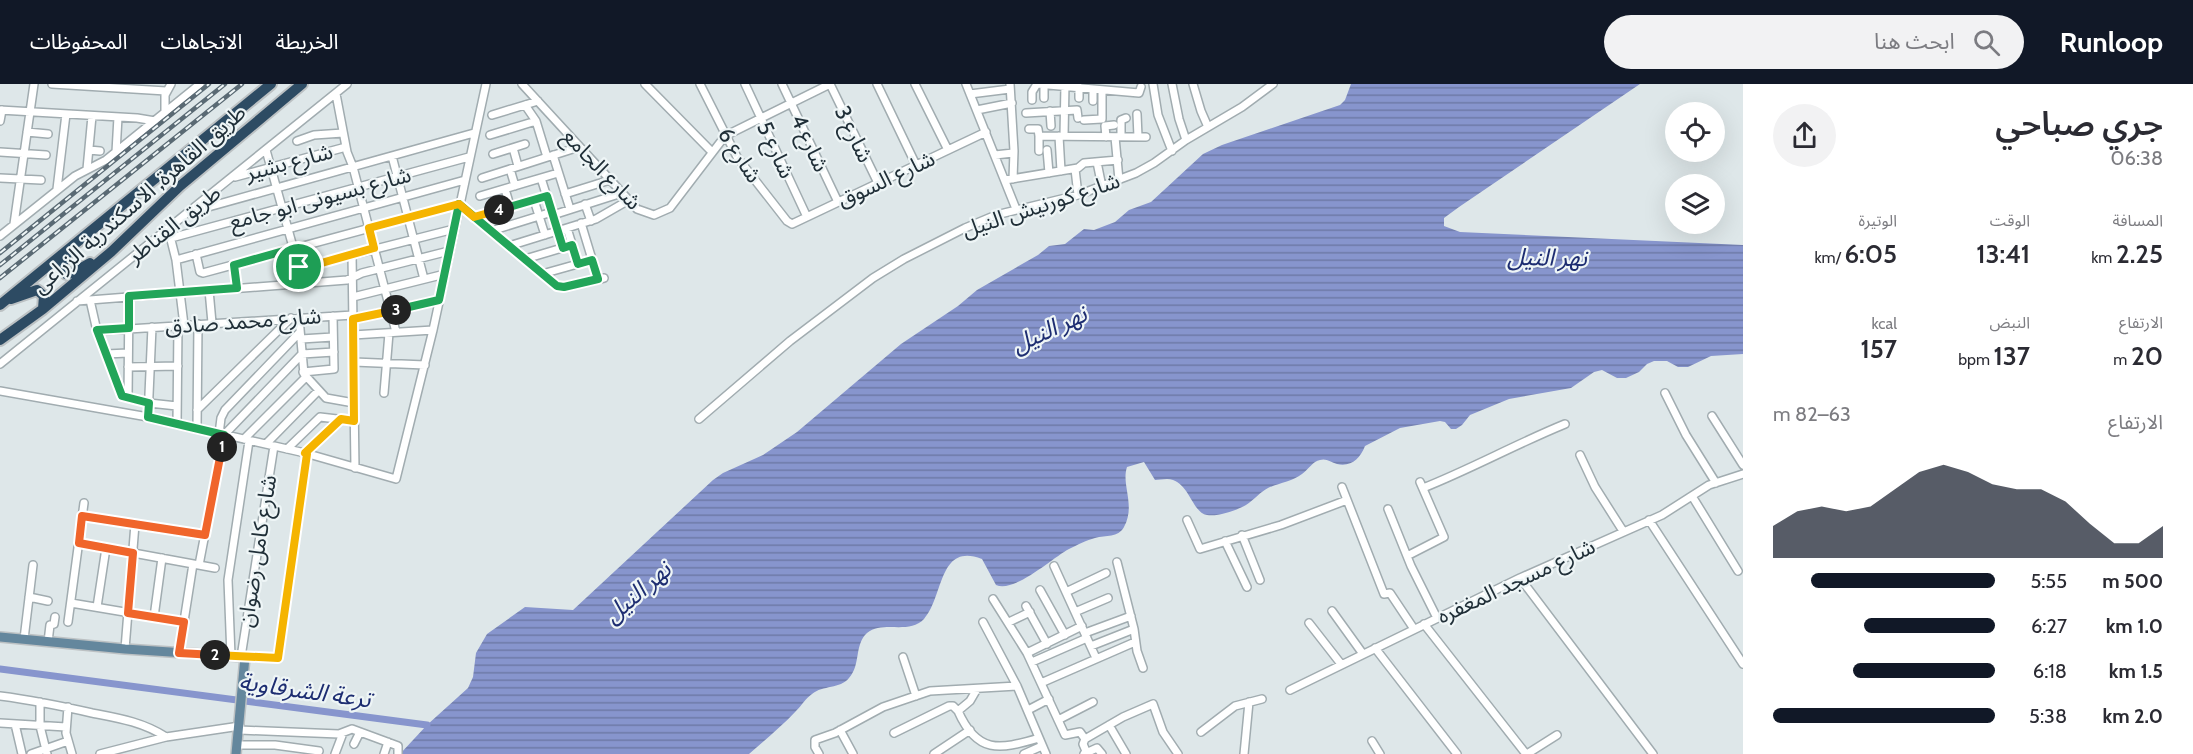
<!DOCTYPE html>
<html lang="ar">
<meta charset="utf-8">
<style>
:root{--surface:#fff;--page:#f2f2f3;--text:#2b2b33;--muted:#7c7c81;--accent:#111827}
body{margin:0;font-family:Cabin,"Noto Sans Arabic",sans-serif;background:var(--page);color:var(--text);direction:rtl;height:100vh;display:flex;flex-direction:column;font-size:22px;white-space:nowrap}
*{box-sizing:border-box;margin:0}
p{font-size:20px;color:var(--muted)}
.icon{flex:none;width:33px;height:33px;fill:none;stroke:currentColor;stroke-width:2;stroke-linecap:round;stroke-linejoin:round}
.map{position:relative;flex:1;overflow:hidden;direction:ltr}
.details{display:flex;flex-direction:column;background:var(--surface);width:450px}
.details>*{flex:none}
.fabs{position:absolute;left:1665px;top:18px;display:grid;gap:12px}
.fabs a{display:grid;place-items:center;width:60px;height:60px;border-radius:50%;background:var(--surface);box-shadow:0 6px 24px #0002;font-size:30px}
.pin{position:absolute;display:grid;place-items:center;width:51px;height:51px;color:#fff;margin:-26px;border:3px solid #fff;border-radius:50%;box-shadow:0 2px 6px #0007}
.km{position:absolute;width:30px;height:30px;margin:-15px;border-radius:50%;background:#222;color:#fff;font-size:16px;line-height:30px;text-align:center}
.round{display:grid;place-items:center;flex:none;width:63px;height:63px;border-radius:32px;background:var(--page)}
.overview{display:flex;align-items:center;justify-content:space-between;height:102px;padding:0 30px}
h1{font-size:33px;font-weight:600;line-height:45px}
.figures{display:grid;grid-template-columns:repeat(3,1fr);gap:9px;height:102px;padding:6px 30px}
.figures div{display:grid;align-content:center}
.figures b{font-size:26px;font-weight:600}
.figures small{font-size:16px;font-weight:400}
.figures p{font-size:16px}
.chart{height:168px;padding:12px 30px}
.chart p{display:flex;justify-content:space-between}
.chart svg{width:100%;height:108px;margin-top:6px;fill:var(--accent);opacity:.7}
ul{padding:0 30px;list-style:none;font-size:20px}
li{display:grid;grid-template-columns:96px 72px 1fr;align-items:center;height:45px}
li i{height:15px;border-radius:8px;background:var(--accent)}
header{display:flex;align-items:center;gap:36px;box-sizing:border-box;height:84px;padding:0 30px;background:var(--accent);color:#fff}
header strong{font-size:28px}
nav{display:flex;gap:33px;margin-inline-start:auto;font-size:21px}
.search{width:420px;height:54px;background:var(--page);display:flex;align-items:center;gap:15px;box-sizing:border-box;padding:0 21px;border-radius:33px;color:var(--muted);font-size:22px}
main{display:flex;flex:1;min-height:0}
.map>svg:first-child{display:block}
.water{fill:url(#water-rules)}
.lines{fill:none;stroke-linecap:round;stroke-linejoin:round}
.canal{stroke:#8795cd;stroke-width:7}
.minor-casing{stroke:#a1acb0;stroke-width:10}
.major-casing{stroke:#bcc1c3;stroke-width:12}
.highway-casing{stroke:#bcc1c3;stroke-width:14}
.minor{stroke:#fff;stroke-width:7}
.major{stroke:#64879d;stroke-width:9}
.highway{stroke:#2d4b63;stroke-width:10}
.rail-casing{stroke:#5a6a74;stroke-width:4.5}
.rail{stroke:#eef5f6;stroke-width:2;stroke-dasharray:7;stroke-linecap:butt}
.split-1-casing{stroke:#fff;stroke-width:12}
.split-2-casing{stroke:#fff;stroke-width:12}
.split-3-casing{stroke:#fff;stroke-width:12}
.split-4-casing{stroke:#fff;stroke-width:12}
.split-5-casing{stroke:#fff;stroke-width:12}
.split-1{stroke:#22a559;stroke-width:8}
.split-2{stroke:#f0652b;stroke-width:8}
.split-3{stroke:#f5b400;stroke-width:8}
.split-4{stroke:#22a559;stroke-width:8}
.split-5{stroke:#f5b400;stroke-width:8}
.labels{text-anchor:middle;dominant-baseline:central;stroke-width:4.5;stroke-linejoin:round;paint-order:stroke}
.street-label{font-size:22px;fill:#202f38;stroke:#eef5f6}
.water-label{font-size:24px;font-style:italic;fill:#1d2d71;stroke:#eef5f6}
</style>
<header>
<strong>Runloop</strong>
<div class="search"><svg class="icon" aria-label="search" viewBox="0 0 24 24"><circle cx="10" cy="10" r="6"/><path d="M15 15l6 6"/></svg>ابحث هنا</div>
<nav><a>الخريطة</a><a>الاتجاهات</a><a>المحفوظات</a></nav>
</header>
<main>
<section class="details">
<div class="overview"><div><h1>جري صباحي</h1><p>06:38</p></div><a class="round"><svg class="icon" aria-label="share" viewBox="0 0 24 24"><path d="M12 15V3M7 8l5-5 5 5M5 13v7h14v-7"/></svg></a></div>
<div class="figures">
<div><p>المسافة</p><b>2.25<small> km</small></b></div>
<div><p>الوقت</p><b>13:41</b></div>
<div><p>الوتيرة</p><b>6:05<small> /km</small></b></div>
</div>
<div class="figures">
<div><p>الارتفاع</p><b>20<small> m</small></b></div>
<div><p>النبض</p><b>137<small> bpm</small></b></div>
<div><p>kcal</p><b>157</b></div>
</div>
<div class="chart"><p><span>الارتفاع</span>63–82 m</p>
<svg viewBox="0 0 160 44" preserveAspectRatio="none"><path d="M0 44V31L10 25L20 23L30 25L40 23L50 16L60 9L70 6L80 9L90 14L100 16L110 16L120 21L130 30L140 38L150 38L160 31V44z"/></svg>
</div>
<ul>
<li><b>500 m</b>5:55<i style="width:83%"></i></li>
<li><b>1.0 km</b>6:27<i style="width:59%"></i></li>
<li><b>1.5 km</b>6:18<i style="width:64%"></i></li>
<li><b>2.0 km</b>5:38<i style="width:100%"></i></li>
</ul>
</section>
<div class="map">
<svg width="1743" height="670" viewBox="0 0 1743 670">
<defs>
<pattern id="water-rules" width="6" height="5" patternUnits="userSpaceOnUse" patternTransform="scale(1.5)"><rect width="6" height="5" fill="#8795cd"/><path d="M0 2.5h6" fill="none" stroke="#6e7aa7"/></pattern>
</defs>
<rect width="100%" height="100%" fill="#dee7e9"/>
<path class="water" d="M1351 0H1640L1459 123 1444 134V142L1460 148 1743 161V270L1711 272 1688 283H1678L1667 277H1654L1647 280 1639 288 1626 294H1617L1602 286 1594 288 1571 304 1509 315 1470 331 1462 341 1456 345H1451L1445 338 1440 337 1400 344 1365 362C1360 375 1351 383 1337 380 1331 378 1326 374 1320 376 1313 377 1308 386 1302 390 1293 397 1279 399 1268 404 1260 408 1254 416 1246 421 1237 426 1218 433 1207 431 1193 429 1190 402 1173 396 1167 394 1161 396 1155 396L1144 378 1127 383C1121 401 1136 421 1124 443 1118 454 1106 451 1095 454 1087 456 1077 461 1069 465 1052 474 1015 509 996 501L982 475C938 458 944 513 924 535 909 551 883 536 867 549 854 561 861 581 849 594 840 605 823 601 812 610 806 614 802 621 796 627 782 642 765 656 749 670H400L427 641 468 604 473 593 476 569 487 550 525 523 573 526 713 396 723 389 763 371 797 348 901 260 958 222 977 206 1038 171 1049 162 1065 160 1084 145 1094 146 1115 138 1129 126 1151 118 1203 70 1222 61 1340 21 1345 16Z"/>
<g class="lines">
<path class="canal" d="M0 585 427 641"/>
<defs>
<path id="minor" d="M52 0 166 7
M522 0 637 125 654 131 670 124 725 52 830 0
M645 0 712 68
M700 0 737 73 787 137 792 140 986 48
M745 0 807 133
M782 0 838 118
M830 0 878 99
M877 0 916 81
M915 0 948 66
M966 0 1016 125
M1010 0 1014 67 1013 95
M1044 0V14
M1153 0 1158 31 1172 67
M1172 0 1179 35 1186 56
M1193 0 1201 27 1208 43
M1079 3V14
M1093 5V17
M336 10 347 68 353 83 396 248
M970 10 1010 5
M1032 16V8L1037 0 1139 9 1141 3
M525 21 536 37 547 73
M0 26 137 34 155 37
M977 26 1012 19
M1050 27 1051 42
M165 29V11L171 0
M1026 29 1077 26 1078 34
M1137 30 1138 53
M492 31 538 17
M1084 36 1102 35V6
M0 37 2 26
M1029 45H1038L1039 52
M27 48 48 50
M490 51 536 37
M1059 52 1061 87
M1064 52 1065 0
M1106 53 1105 42 1114 41
M1115 53 1119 96
M1121 53V36L1126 34
M297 57 314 51 343 49
M513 64 518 82
M89 66 100 67
M266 66 298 181 301 184 454 145
M1047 66 1049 89
M1039 67V52L1146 53
M0 68 46 71
M116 68 118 33
M493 70 525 60
M553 71 570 125
M995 71 1013 69
M392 72 424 195
M1097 78 1102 103
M87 85 92 32
M510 85 515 102
M1075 85 1078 111
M235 93 346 63
M0 94 41 96
M482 94 579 63
M541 94 563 164
M1005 96 1078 84 1084 79 1118 76
M57 105 66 30
M505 105 510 122
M565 110 610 96
M480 112 558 89
M534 116 545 151
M585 120 591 137
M194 127 474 49
M553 131 622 109
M474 133 547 112
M581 139 598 195
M14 140 34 0
M168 144 176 176 184 241
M567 144 578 180
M491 147 552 128
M0 152 75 92 106 76 200 0
M171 154 469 73
M509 162 596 135 629 116
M196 170 200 188 203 189 459 120 557 202 564 203 604 194
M352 170 355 384
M525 175 572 161
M176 176 465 96
M234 181 237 204
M542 190 592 176
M209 206 212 239
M353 213 445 190
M90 216 97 247 122 312 149 319 177 322
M77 217 347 196 362 189 449 167
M299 234 304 290 326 314 354 319
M353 235 439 216
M97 247 353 231
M353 251 433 246
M301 255 333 253
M106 270 128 269
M354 278 425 281
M0 280 347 0
M128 283 178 282
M303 288 334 285 333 232
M0 307 148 333 305 369 396 395 433 246 486 0
M384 309 389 249
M1665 309 1686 351 1716 399
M128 314 129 212
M197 326 291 234
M1712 332 1743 381
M148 333 152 243
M699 335 790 257 873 194 904 175 965 144 996 131 1078 111 1136 89 1154 79 1186 56 1242 23 1273 0
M177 340 178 241
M197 344 198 240
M219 350 221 334 225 326 300 248
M244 355 306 293
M266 360 318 307
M287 365 320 333 354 337
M305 369 341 335
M1580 371 1595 403 1623 447
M1342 403 1384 510 1390 509 1414 545
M1423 404C1471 385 1516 360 1565 340
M1692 412 1738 487
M1388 425 1411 482 1437 534
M82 432 205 451
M1187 436 1200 465 1281 441 1347 416
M1649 436 1743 580
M1242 451 1260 496
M1225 457 1247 503
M79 459 215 484
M1407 472 1444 453 1420 398
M1117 478 1134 545 1137 567 1143 584
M199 481 224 351 302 270 334 268
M1054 482 1096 574
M1520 494 1653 670
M1040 506 1065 551
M1066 508 1106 489
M29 513 48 517
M993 515 1027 569 1065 651 1080 648 1085 655
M71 519 184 538
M1026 522 1047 560
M97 523 106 464
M1332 527 1363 570
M1075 528 1108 514
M154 533 162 474
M68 538 84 419
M983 538 1017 602 1046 670
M1009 538 1030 528
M1309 539 1341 580
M1424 540 1526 670
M1085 549 1131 532
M24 555 33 481
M48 558 50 541 54 540 55 533
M1091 562 1134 545
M1375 564 1457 670
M125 565 135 440
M179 569 193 480
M1027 569 1082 542
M231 572 228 496 249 357
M241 573 274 362
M245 573 278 574 307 370
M903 573 916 612
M1032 578 1087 554
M1041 599 1135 558
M977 605 970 617 958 627C977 670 999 666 1039 654
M1290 606 1520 494 1662 431 1709 401 1743 390
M0 612C31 616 61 622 92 629 118 634 143 638 166 653
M40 618V642L47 670
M68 623 66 649 72 670
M1028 626 1049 615
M1058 636 1093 618
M0 639 66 643
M15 640 22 670
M1109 641 1126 670
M240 646 339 650 352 645 398 662V670
M840 646 853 670
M1201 648 1235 622 1262 615
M894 649 949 622H953L958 627
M1372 657 1380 670
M354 660 360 648
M238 661H275L319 667
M1086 669 1097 664 1102 670
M31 670 68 657
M100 670 166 653 240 642
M335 670 343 649
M384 670 388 658
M819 670 815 663V656L835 649 883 623 930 607 1017 602
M934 670 970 646
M1024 670 1042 662
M1084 670 1086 667 1083 660 1085 655 1123 633 1153 620 1163 648 1178 670
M1244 670 1249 618
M1527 670 1557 651"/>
<path id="major" d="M0 553 125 565 245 573 236 670"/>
<path id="highway" d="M68 168 61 183 66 190 72 189 90 179
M11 215 37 206 44 212 43 225
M0 221 271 0
M0 256 43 225 111 168 180 102 302 0"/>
</defs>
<use href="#minor" class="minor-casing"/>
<use href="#major" class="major-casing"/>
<use href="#highway" class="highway-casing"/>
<use href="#minor" class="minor"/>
<use href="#major" class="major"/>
<use href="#highway" class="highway"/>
<defs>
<path id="rail" d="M0 169 209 0
M0 181 225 0
M0 194 242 0"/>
</defs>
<use href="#rail" class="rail-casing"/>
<use href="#rail" class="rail"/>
</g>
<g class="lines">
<defs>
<path id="split-1" d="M222 363 224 351 148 333 149 319 122 312 97 246 129 244V212L237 204 234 181 294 164 299 183"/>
<path id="split-2" d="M215 571 179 569 184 538 128 529 133 469 79 459 82 432 205 451 222 363"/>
<path id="split-3" d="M215 571 278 574 307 370 305 369 341 335 354 337 353 235 396 226"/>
<path id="split-4" d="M396 226 439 216 459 120 557 202 564 203 598 195 592 176 578 180 572 161 563 164 547 112 499 126"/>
<path id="split-5" d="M299 183 304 184 374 164 369 144 459 120 474 133 499 126"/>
</defs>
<use href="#split-1" class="split-1-casing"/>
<use href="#split-2" class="split-2-casing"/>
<use href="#split-3" class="split-3-casing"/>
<use href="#split-4" class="split-4-casing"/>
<use href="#split-5" class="split-5-casing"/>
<use href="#split-1" class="split-1"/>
<use href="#split-2" class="split-2"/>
<use href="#split-3" class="split-3"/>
<use href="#split-4" class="split-4"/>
<use href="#split-5" class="split-5"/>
</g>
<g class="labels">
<g class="street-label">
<text transform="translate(854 50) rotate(64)">شارع 3</text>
<text transform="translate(810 59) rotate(65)">شارع 4</text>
<text transform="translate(776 66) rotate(65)">شارع 5</text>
<text transform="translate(740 71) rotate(57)">شارع 6</text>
<text transform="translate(289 78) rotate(-15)">شارع بشير</text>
<text transform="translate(602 85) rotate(46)">شارع الجامع</text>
<text transform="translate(886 95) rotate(-25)">شارع السوق</text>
<text transform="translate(320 114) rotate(-15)">شارع بسيونى ابو جامع</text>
<text transform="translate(139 115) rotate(-41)">طريق القاهرة, الاسكندرية الزراعى</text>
<text transform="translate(1041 121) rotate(-18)">شارع كورنيش النيل</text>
<text transform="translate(174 140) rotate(-38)">طريق القناطر</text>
<text transform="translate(243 237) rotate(-4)">شارع محمد صادق</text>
<text transform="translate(257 467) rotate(-81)">شارع كامل رضوان</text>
<text transform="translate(1516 497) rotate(-25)">شارع مسجد المغفره</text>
</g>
<g class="water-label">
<text transform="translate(1547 173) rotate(1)">نهر النيل</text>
<text transform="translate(1049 245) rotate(-25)">نهر النيل</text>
<text transform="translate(637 508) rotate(-41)">نهر النيل</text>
<text transform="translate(305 606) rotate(8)">ترعة الشرقاوية</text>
</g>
</g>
</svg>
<div class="fabs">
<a><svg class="icon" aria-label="locate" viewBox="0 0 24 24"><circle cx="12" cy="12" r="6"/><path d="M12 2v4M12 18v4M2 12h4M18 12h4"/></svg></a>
<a><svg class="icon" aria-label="layers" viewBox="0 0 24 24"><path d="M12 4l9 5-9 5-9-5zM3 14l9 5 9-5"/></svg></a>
</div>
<div class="pin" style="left:299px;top:183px;background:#1e9e55"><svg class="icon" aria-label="arrive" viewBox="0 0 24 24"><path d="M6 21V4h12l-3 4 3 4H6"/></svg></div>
<b class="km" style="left:222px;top:363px">1</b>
<b class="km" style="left:215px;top:571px">2</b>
<b class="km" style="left:396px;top:226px">3</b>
<b class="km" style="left:499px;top:126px">4</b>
</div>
</main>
